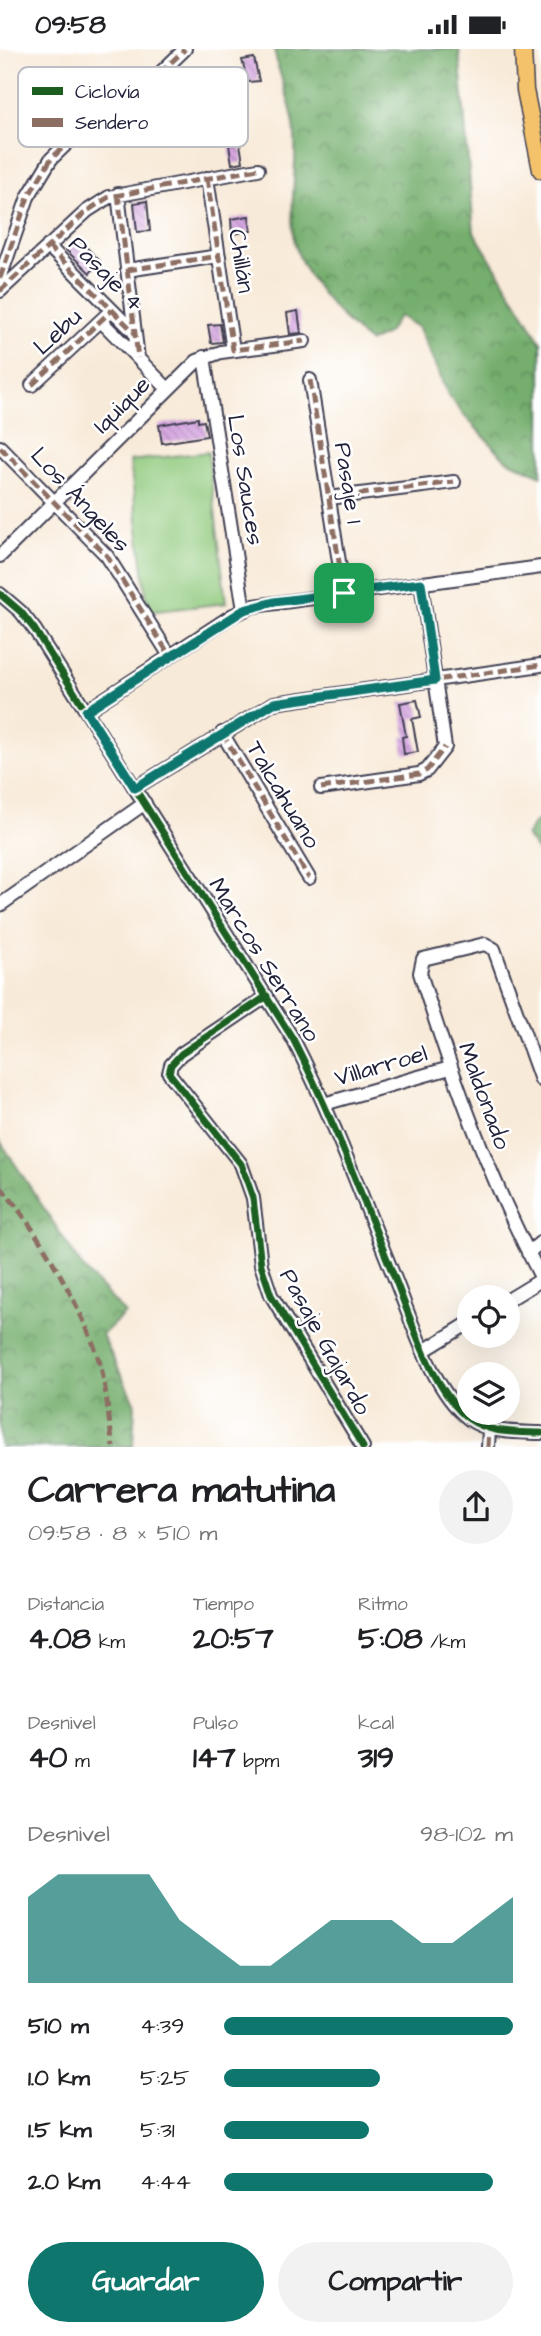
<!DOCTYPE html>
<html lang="es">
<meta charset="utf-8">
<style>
:root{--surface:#fff;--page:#f2f2f2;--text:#202124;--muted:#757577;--accent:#0f766e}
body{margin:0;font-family:"Architects Daughter",sans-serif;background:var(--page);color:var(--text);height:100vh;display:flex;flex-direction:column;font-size:26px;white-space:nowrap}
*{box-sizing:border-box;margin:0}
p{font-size:23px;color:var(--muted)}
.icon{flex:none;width:38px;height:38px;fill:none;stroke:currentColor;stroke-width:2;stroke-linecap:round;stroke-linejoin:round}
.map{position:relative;height:1398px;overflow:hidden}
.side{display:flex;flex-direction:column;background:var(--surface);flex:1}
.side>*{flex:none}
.controls{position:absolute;left:457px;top:1236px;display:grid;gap:14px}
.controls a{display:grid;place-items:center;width:63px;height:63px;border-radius:50%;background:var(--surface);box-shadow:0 7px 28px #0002;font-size:35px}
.pin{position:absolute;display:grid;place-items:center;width:60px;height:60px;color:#fff;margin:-30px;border-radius:14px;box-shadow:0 4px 10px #0006}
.round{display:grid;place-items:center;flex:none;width:74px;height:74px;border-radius:37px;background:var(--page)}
.headline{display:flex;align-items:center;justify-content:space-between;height:119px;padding:0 28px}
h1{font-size:38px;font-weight:800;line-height:52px}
.metrics{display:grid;grid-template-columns:repeat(3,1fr);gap:10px;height:119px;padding:7px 28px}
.metrics div{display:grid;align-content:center}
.metrics b{font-size:30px;font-weight:800}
.metrics small{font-size:19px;font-weight:400}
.metrics p{font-size:19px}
.chart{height:196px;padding:14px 28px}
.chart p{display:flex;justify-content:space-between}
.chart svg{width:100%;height:126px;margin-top:7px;fill:var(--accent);opacity:.7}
.button{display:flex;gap:14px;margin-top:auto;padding:14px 28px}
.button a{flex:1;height:80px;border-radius:42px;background:var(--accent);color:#fff;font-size:28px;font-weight:800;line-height:80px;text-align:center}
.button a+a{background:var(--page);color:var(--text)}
ul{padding:0 28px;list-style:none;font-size:23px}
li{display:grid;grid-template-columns:112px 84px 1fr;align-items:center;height:52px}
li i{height:18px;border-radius:9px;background:var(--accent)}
.status{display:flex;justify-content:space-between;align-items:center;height:49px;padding:0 35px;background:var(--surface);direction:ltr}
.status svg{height:19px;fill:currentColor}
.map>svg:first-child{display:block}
.grass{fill:#91ca7e;stroke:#5a765c;stroke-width:2}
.forest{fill:url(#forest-crowns);stroke:#4b6854;stroke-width:2}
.building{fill:url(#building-back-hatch)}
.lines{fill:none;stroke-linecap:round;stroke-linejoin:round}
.minor-casing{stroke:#424053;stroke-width:16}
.major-casing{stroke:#424053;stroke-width:19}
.minor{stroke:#fff;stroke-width:12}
.major{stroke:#f3c26a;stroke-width:16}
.quiet{stroke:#8d6e63;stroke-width:5;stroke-dasharray:10 5;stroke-linecap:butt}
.cycleway-casing{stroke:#fff;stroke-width:11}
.cycleway{stroke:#1b5e20;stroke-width:7}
.route-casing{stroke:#fff;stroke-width:14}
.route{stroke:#0f766e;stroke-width:9}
.labels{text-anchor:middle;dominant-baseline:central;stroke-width:5;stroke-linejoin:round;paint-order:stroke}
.street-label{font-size:24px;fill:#22223b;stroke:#fff}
.key{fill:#fff;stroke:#bdbdc4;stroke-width:2}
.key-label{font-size:19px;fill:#22223b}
</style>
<div class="status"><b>09:58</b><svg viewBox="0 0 49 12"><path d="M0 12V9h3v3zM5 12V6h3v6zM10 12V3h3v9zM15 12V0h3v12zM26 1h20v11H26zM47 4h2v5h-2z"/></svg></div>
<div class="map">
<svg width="541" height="1398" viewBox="0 0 541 1398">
<defs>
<pattern id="forest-crowns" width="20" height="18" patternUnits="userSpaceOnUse" patternTransform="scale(1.75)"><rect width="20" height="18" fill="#74ae6d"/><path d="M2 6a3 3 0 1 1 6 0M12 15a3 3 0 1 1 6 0" fill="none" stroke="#5f8d5b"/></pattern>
<pattern id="building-back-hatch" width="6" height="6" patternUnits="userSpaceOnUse" patternTransform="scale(1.75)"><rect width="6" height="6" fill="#d6a5e1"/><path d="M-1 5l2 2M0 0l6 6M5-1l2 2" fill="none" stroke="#ad86b8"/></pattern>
</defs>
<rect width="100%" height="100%" fill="#fff"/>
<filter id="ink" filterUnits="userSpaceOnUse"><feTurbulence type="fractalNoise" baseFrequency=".0143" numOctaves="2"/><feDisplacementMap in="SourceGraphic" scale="14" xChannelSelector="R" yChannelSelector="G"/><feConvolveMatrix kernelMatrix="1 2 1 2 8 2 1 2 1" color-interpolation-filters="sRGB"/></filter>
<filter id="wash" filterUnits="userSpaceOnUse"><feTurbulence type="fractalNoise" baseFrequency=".00686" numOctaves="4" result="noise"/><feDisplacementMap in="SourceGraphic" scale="28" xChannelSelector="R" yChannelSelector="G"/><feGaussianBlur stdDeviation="1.57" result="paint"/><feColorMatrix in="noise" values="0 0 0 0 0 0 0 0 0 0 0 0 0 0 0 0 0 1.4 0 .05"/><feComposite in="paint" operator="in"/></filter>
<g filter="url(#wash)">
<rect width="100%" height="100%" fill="#f8ead8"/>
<path class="grass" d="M208 403 226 554 148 563 130 412Z"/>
<path class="forest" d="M274 0H459L474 183 541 293V427L505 410 464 366 448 346 419 279 399 267 387 285 369 293C341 270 297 223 293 185 290 153 297 120 295 88 294 57 279 30 274 0Z
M536 772H541V806L526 787Z
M0 1092 83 1219 125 1264 102 1286 135 1355 133 1398H0Z"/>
<g id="blocks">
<path class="building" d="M254 9 259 32 248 33 242 11Z
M240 95 243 113 232 115 229 96Z
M147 152 150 182 137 183 134 154Z
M249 167 251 182 232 185 231 170Z
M78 190 100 212 90 224 66 201Z
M298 262 301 284 290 285 287 264Z
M220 275 223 293 211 294 208 276Z
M198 369V373L204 372 207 387 162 394 159 376Z
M417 651 421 668 412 670 418 703 404 705 402 688 406 687 400 654Z"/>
</g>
</g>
<g filter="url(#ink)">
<use href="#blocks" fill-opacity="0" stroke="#424053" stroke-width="2"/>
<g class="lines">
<defs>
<path id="minor" d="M207 129 233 301
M118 145 138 309
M48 197 134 283
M127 221 219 207
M0 229 28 148 51 110 95 67 153 31 185 0
M0 242 87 162 109 148 258 120
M101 272 168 340
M204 308 244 561
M310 331 344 544
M32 336 112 261
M0 398 107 507 170 607
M329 449 454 433
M0 507 197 312 221 303 304 292
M0 545 21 563 35 581 293 990C331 1064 360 1143 391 1220 410 1265 430 1340 469 1370 490 1385 517 1383 541 1384
M86 662 233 566 254 557 541 518
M222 684 309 829
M135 739 274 654 541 616
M321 739 419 725 427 721 445 698 421 534
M0 856 145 754
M267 947 181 1005 171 1016 169 1024 241 1115 253 1149 261 1216 271 1246 363 1398
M541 1031 494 900 485 895 423 910 420 924C453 1029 489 1130 541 1228
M324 1055 450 1019
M528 1204 541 1193
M508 1251 541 1231
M425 1301 469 1274
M488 1398 489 1380"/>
<path id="major" d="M523 0 525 41 541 121"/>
</defs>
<use href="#minor" class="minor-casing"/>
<use href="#major" class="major-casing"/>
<use href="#minor" class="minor"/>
<use href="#major" class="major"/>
<path class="quiet" d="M207 129 233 301 304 292
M118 145 138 309
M48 197 134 283
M127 221 219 207
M0 229 28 148 51 110 95 67 153 31 185 0
M0 242 87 162 109 148 258 120
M310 331 344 544
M32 336 112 261
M0 398 107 507 170 607
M329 449 454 433
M222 684 309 829
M135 739 274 654 541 616
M321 739 419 725 427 721 445 698
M0 1138C34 1173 92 1275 102 1323 107 1347 109 1373 113 1398
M488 1398 489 1380"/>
<defs>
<path id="cycleway" d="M0 545 21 563 35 581 293 990C331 1064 360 1143 391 1220 410 1265 430 1340 469 1370 490 1385 517 1383 541 1384
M267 947 181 1005 171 1016 169 1024 241 1115 253 1149 261 1216 271 1246 363 1398"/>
</defs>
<use href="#cycleway" class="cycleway-casing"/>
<use href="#cycleway" class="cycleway"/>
</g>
</g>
<g class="lines" filter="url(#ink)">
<defs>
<path id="route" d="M421 534 435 631 274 654 135 739 86 662 244 561 274 553Z"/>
</defs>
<use href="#route" class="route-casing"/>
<use href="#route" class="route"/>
</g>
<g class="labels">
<g class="street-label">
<text transform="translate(241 212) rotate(81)">Chillán</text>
<text transform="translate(106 225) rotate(45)">Pasaje 4</text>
<text transform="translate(58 283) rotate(-43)">Lebu</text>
<text transform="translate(122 356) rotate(-45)">Iquique</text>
<text transform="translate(245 431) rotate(81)">Los Sauces</text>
<text transform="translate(348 434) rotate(81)">Pasaje 1</text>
<text transform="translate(80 451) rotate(47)">Los Ángeles</text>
<text transform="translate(283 746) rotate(59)">Talcahuano</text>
<text transform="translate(264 911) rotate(58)">Marcos Serrano</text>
<text transform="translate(381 1017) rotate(-16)">Villarroel</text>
<text transform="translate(484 1047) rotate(70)">Maldonado</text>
<text transform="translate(325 1293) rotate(61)">Pasaje Gajardo</text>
</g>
</g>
<rect x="18" y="18" width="230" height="80" rx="10" class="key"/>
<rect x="32" y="38" width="31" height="8" fill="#1b5e20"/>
<rect x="32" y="69" width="31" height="9" fill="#8d6e63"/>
<g class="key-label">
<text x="75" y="49">Ciclovía</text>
<text x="75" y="80">Sendero</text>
</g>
</svg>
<div class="controls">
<a><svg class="icon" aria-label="locate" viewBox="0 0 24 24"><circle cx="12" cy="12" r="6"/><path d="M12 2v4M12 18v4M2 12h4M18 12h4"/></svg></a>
<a><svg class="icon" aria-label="layers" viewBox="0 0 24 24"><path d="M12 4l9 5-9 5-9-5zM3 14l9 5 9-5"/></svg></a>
</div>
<div class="pin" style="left:344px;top:544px;background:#1e9e55"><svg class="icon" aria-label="arrive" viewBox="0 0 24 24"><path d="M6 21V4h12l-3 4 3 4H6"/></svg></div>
</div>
<section class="side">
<div class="headline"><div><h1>Carrera matutina</h1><p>09:58 · 8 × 510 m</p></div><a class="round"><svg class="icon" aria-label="share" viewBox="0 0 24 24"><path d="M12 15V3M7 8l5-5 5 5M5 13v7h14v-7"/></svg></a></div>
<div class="metrics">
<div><p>Distancia</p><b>4.08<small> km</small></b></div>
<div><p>Tiempo</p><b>20:57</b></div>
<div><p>Ritmo</p><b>5:08<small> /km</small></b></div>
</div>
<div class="metrics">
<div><p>Desnivel</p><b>40<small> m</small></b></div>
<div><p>Pulso</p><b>147<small> bpm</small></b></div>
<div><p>kcal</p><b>319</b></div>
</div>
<div class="chart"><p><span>Desnivel</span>98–102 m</p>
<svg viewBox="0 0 160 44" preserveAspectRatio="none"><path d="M0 44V14L10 6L20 6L30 6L40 6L50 22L60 30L70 38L80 38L90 30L100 22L110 22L120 22L130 30L140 30L150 22L160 14V44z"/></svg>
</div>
<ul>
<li><b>510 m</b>4:39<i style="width:100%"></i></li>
<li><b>1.0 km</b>5:25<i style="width:54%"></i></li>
<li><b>1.5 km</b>5:31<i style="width:50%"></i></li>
<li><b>2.0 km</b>4:44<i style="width:93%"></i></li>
</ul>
<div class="button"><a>Guardar</a><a>Compartir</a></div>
</section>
